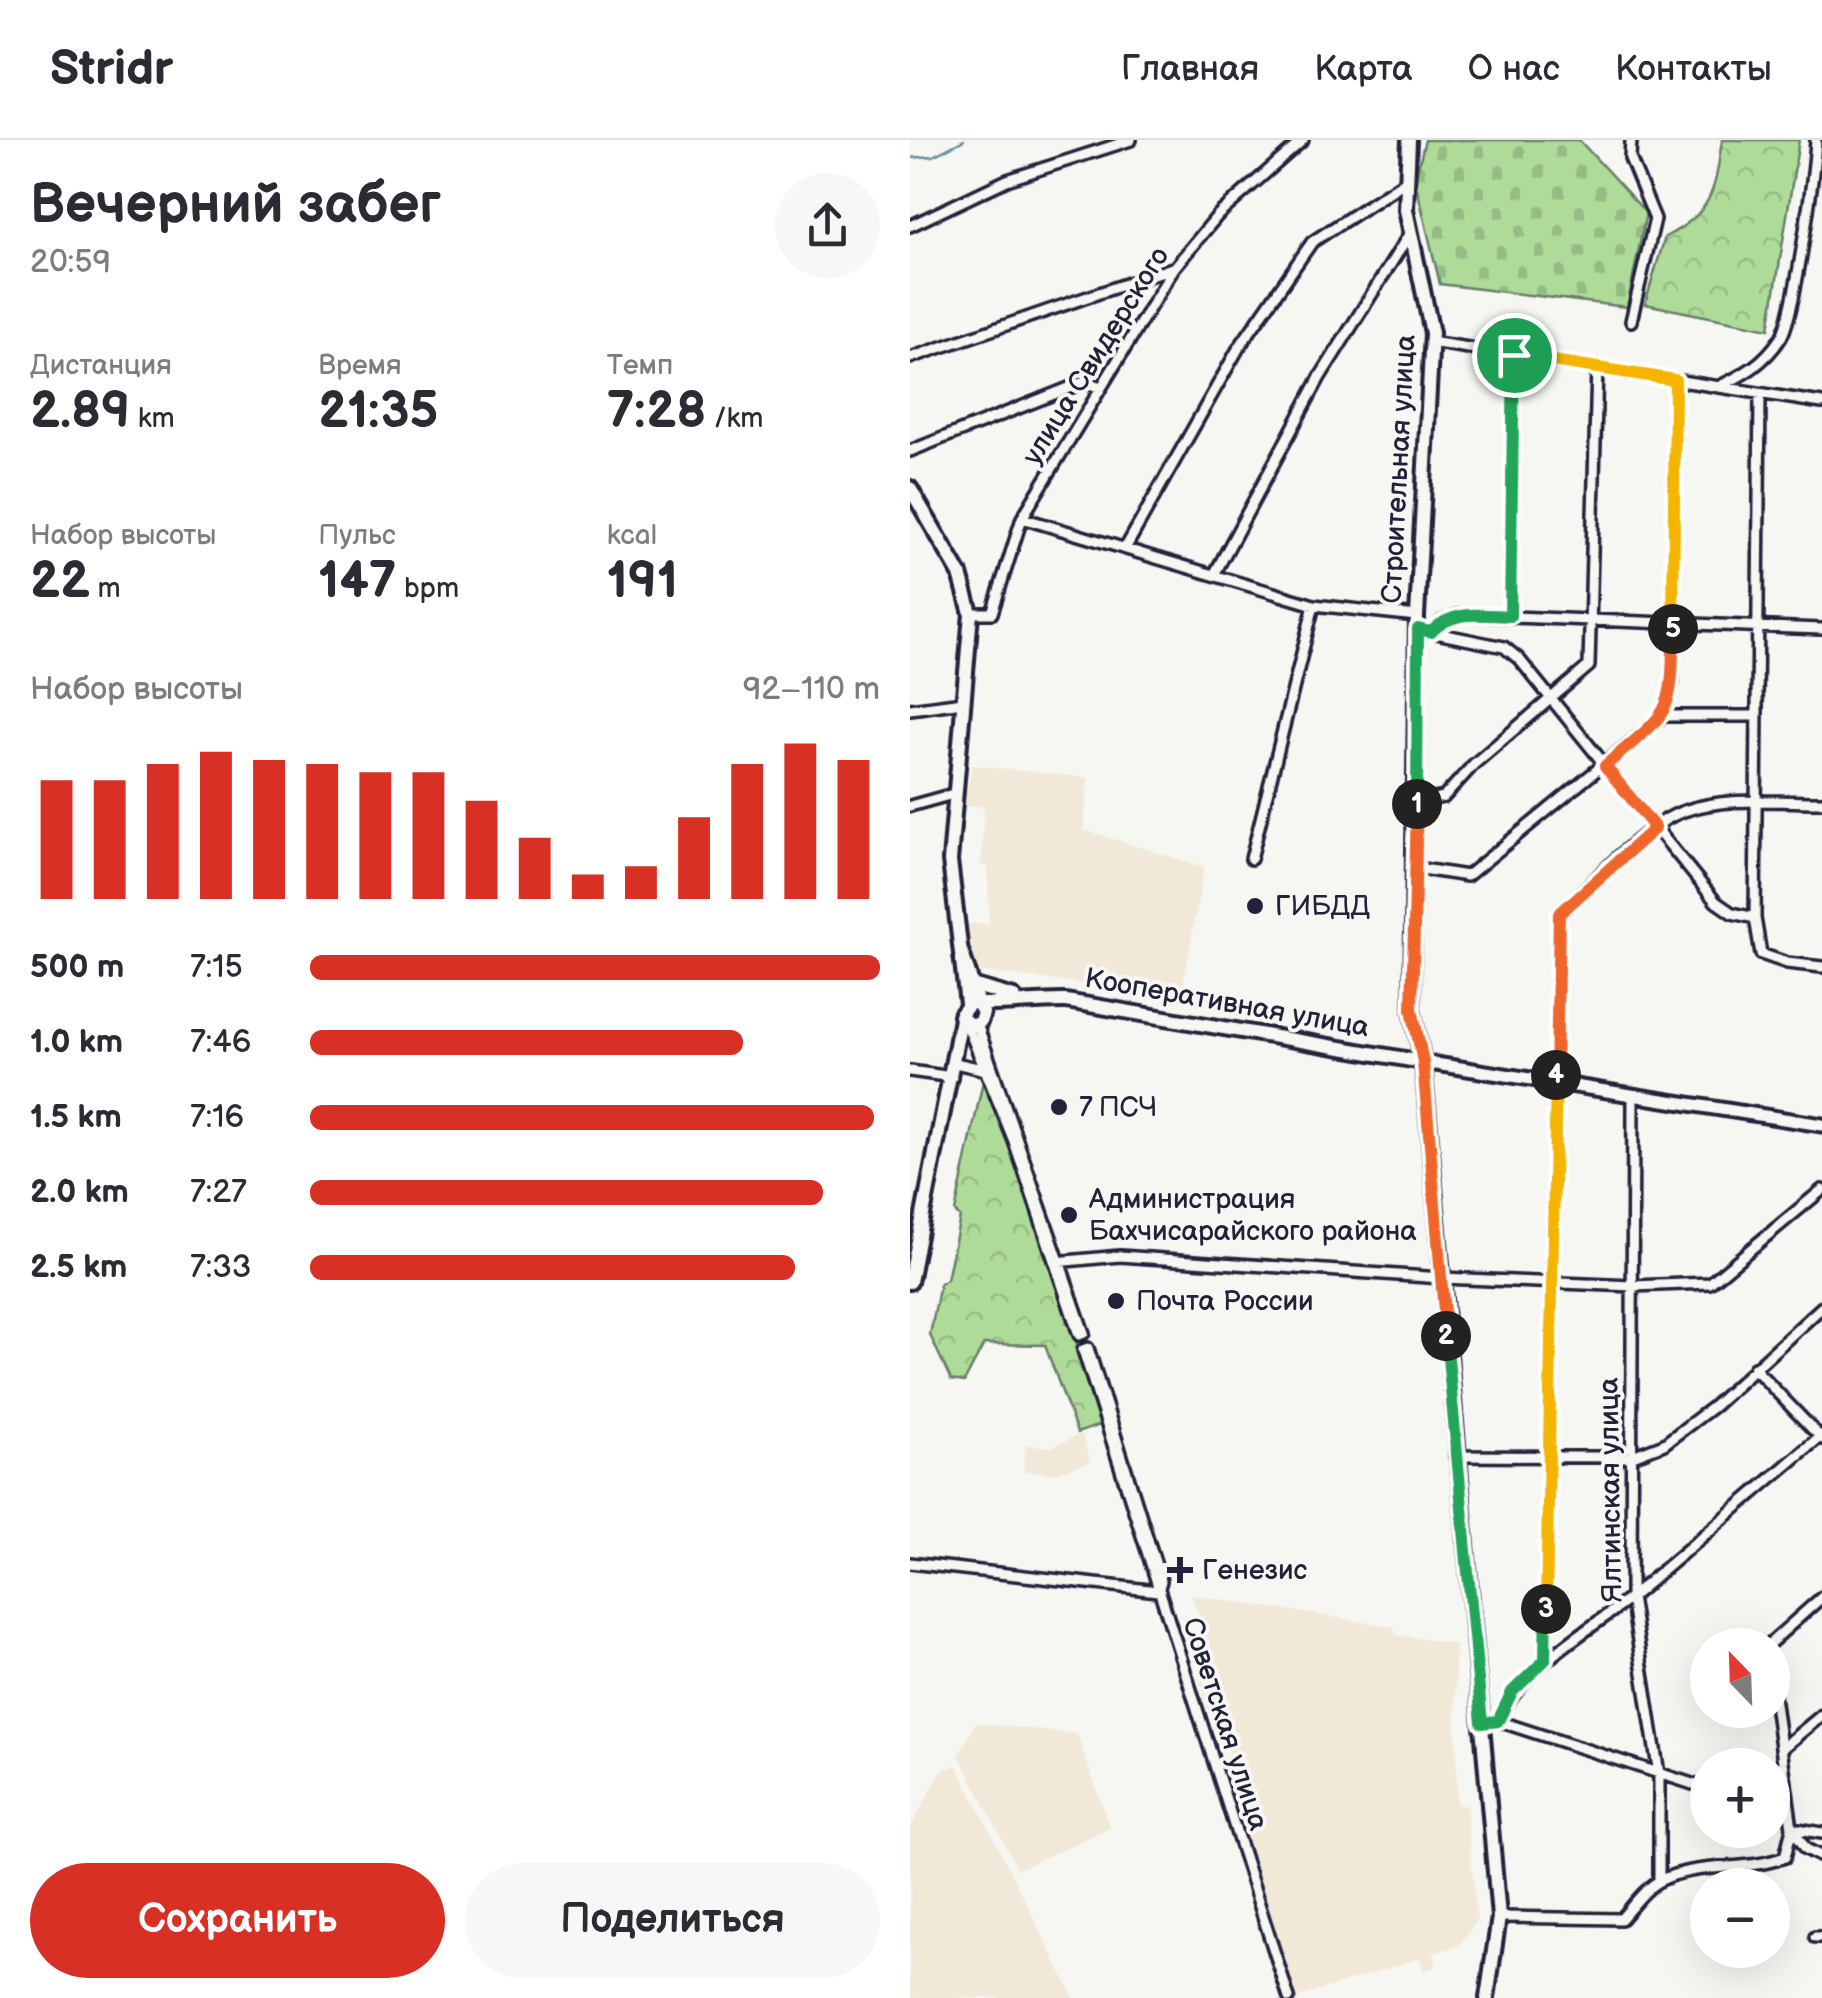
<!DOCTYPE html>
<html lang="ru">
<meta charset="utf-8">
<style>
:root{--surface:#fff;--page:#f7f7f7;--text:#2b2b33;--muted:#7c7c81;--line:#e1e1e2;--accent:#d93025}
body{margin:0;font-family:"Balsamiq Sans",sans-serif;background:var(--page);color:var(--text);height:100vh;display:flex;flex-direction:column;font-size:38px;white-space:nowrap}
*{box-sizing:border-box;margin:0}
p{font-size:32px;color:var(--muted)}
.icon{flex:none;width:55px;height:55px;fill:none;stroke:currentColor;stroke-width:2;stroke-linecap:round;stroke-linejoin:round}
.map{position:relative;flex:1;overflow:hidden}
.drawer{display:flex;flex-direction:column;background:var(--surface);width:910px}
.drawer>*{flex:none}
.needle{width:65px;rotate:337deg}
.controls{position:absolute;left:780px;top:1488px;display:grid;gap:20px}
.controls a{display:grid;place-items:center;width:100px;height:100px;border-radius:50%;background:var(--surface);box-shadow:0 10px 40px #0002;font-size:50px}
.pin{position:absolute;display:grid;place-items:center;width:85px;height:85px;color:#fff;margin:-42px;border:5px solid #fff;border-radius:50%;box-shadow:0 2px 10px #0007}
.km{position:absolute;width:50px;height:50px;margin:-25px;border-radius:50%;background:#222;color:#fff;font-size:28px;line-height:50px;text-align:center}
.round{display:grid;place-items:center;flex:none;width:105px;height:105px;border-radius:52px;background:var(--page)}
.overview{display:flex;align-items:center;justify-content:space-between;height:170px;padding:0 30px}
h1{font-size:55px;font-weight:600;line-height:75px}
.stats{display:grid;grid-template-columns:repeat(3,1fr);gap:15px;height:170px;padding:10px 30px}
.stats div{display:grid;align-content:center}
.stats b{font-size:50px;font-weight:600}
.stats small{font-size:28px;font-weight:400}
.stats p{font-size:28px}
.chart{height:280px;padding:20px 30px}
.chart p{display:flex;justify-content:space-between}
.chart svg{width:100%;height:180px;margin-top:10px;stroke:var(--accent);stroke-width:6}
.cta{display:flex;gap:20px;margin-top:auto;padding:20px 30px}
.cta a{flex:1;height:115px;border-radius:60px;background:var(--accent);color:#fff;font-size:40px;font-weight:600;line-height:115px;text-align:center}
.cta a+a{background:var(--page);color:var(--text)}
ul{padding:0 30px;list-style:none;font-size:32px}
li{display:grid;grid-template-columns:160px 120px 1fr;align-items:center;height:75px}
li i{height:25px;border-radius:12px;background:var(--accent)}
header{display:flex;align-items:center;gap:60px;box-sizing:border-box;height:140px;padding:0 50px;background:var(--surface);border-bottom:2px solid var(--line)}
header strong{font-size:48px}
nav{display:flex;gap:55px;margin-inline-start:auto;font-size:35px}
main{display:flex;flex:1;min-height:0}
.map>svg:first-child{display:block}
.built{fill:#f1e8d7}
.forest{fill:url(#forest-crowns);stroke:#687e6a;stroke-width:2.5}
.cemetery{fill:url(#cemetery-stones);stroke:#687e6a;stroke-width:2.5}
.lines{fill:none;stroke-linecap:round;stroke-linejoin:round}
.stream{stroke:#5e8da0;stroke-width:2.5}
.minor-casing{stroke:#22223b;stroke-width:16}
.tertiary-casing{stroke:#22223b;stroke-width:19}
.secondary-casing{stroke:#22223b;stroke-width:20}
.minor{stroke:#f6f6f2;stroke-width:9}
.tertiary{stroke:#f6f6f2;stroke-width:11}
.secondary{stroke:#f6f6f2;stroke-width:12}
.split-1-casing{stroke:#fff;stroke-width:20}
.split-2-casing{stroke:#fff;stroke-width:20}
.split-3-casing{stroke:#fff;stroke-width:20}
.split-4-casing{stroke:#fff;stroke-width:20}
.split-5-casing{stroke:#fff;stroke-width:20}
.split-6-casing{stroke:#fff;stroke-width:20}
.split-1{stroke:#22a559;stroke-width:12}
.split-2{stroke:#f0652b;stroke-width:12}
.split-3{stroke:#22a559;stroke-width:12}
.split-4{stroke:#f5b400;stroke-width:12}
.split-5{stroke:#f0652b;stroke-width:12}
.split-6{stroke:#f5b400;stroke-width:12}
.poi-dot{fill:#22223b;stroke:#f6f6f2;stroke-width:4}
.labels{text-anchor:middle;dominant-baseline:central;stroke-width:8;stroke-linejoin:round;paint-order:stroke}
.street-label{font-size:28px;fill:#22223b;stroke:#f6f6f2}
.poi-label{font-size:28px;fill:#22223b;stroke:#f6f6f2;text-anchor:start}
</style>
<header>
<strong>Stridr</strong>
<nav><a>Главная</a><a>Карта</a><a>О нас</a><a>Контакты</a></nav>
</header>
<main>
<section class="drawer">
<div class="overview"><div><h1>Вечерний забег</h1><p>20:59</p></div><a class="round"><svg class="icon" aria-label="share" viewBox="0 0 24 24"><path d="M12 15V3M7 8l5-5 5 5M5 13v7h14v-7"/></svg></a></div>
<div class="stats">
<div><p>Дистанция</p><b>2.89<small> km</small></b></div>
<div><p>Время</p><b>21:35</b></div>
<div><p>Темп</p><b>7:28<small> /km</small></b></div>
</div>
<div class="stats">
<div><p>Набор высоты</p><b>22<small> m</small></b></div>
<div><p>Пульс</p><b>147<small> bpm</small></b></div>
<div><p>kcal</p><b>191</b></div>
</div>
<div class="chart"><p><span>Набор высоты</span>92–110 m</p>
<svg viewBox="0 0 160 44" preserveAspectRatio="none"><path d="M5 44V15M15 44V15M25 44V11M35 44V8M45 44V10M55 44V11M65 44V13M75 44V13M85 44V20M95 44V29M105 44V38M115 44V36M125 44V24M135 44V11M145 44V6M155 44V10"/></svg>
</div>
<ul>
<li><b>500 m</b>7:15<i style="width:100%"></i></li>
<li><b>1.0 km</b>7:46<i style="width:76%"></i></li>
<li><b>1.5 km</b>7:16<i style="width:99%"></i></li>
<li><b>2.0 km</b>7:27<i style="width:90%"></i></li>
<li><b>2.5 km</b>7:33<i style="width:85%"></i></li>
</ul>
<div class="cta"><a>Сохранить</a><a>Поделиться</a></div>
</section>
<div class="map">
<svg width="912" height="1858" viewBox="0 0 912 1858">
<defs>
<pattern id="forest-crowns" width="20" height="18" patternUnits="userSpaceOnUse" patternTransform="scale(2.5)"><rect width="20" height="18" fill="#afdb99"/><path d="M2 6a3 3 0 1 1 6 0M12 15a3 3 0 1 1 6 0" fill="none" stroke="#96bc85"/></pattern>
<pattern id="cemetery-stones" width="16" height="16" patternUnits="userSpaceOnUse" patternTransform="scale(2.5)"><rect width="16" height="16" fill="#afdb99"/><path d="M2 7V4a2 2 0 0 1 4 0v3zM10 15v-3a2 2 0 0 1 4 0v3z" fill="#96bc85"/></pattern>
</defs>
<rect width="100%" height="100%" fill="#f6f6f2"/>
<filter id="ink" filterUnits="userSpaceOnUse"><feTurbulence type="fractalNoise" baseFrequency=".01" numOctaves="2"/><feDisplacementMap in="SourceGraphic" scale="20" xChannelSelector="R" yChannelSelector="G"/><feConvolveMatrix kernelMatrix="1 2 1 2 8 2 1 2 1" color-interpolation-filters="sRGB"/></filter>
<g filter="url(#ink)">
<path class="built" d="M62 625 178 638 174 690 294 727 271 856 67 831 53 784H79L78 726 71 725 74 672 71 666H54Z
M172 1294 180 1322 145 1333 113 1331 116 1305 142 1307Z
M282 1455 484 1487 486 1495 545 1504 547 1664 556 1666 567 1781 548 1806 524 1813 526 1826 513 1831 510 1818 385 1858 332 1689 330 1680 338 1676 308 1573 299 1574 290 1541 309 1536Z
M66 1583 167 1594 200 1688 108 1729 49 1615Z
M46 1625 71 1673 164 1858H0V1688L32 1631Z"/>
<path class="forest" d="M812 0H889L859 189 735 164 755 97C803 73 805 50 812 0Z
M76 927 193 1284 167 1293 135 1205 74 1204 54 1242 41 1240 20 1195 30 1144 37 1140 50 1077 45 1072Z"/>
<path class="cemetery" d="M515 0H669L736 73 717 167 530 144 505 40Z"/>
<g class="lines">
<path class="stream" d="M0 18 23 16 54 0"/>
<defs>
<path id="minor" d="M0 86 97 40 221 0
M721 181 745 79 720 18 721 0
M520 202 912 263
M0 218 262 128
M810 246C835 234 854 223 870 199 885 178 904 33 906 0
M0 311 174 242 191 248
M112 378 404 465 507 476
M216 407 328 209 402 102 496 41
M305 433 410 237 500 93
M61 473H82L112 378 264 128 308 75 393 0
M600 476 604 215
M508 489 521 492 532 481 548 475 912 489
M521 492 594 507 609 519 806 762 822 773 845 778 851 814 877 823 912 827
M0 569 53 562
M753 576H846
M507 662 534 657 564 624 679 526 687 227
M0 666 43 654
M341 719 404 465
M506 728 557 736 753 576 763 542 765 239
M845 778 850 255
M57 885 104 1001 169 1195 174 1193 67 884
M45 923 81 931
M0 931 42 937
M723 957 721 1457 749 1634V1740
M145 1122 210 1116 532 1138 723 1146 800 1143 912 1050
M844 1228 912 1299
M545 1316 720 1317 754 1304 804 1266 912 1167
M0 1423 248 1451
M248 1451 251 1441 178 1208 173 1210 379 1858
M858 1505 912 1457
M635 1520 649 774C682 744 733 685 774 671 815 656 869 662 912 662
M588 1581 798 1649
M572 1583 588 1581C617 1521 677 1494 726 1453 788 1401 850 1347 912 1295
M871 1609 912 1575
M862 1669 879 1674
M882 1688 896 1709 912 1717
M882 1688 912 1693
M589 1777 711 1779C722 1767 736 1747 751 1740 789 1722 836 1732 875 1717L882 1688 862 1541
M905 1797H912"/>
<path id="tertiary" d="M513 922 912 985"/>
<path id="secondary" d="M499 0 496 70 522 193 507 476 502 869 513 922 589 1777 577 1858
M0 348 50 434 61 473 40 721 57 864
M52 813 69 865 73 873 70 882 61 886 50 876 60 863C79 867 130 860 156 861L513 922
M62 845 104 857
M0 1142 51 879"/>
</defs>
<use href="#minor" class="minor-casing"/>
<use href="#tertiary" class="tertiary-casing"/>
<use href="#secondary" class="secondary-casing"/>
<use href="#minor" class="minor"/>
<use href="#tertiary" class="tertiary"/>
<use href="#secondary" class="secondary"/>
</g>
</g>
<g class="lines" filter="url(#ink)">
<defs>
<path id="split-1" d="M507 664 508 489 521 492C543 469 570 475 600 476L604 215"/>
<path id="split-2" d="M507 664 502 869 513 922 536 1196"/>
<path id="split-3" d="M536 1196 572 1583 588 1581 602 1552 635 1520 636 1469"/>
<path id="split-4" d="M636 1469 646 935"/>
<path id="split-5" d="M646 935 649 774 745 688 695 626C760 570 763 578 763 489"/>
<path id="split-6" d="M604 215 765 240 763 489"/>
</defs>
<use href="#split-1" class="split-1-casing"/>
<use href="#split-2" class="split-2-casing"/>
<use href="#split-3" class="split-3-casing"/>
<use href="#split-4" class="split-4-casing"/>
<use href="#split-5" class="split-5-casing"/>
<use href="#split-6" class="split-6-casing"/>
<use href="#split-1" class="split-1"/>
<use href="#split-2" class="split-2"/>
<use href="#split-3" class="split-3"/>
<use href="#split-4" class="split-4"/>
<use href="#split-5" class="split-5"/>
<use href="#split-6" class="split-6"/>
</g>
<g class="poi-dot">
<circle cx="345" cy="766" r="10"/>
<circle cx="149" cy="967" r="10"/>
<circle cx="159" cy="1075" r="10"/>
<circle cx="206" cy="1161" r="10"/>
<path d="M265 1415h10v10h10v10h-10v10h-10v-10h-10v-10h10z"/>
</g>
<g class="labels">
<g class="street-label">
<text transform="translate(186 216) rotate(-58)">улица Свидерского</text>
<text transform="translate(489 329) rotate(-87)">Строительная улица</text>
<text transform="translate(317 863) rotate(10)">Кооперативная улица</text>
<text transform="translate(701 1350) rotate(-91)">Ялтинская улица</text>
<text transform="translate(315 1584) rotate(72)">Советская улица</text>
</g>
<g class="poi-label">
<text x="365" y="766">ГИБДД</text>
<text x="169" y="967">7 ПСЧ</text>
<text x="179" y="1059">Администрация<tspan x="179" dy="32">Бахчисарайского района</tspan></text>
<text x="226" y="1161">Почта России</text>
<text x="292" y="1430">Генезис</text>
</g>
</g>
</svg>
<div class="controls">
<a><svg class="needle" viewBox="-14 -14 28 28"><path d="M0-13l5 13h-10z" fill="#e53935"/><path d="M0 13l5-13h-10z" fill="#7c7c81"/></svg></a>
<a>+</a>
<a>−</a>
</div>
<div class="pin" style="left:604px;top:215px;background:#1e9e55"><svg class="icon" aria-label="arrive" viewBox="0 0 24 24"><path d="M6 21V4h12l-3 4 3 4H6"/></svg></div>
<b class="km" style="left:507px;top:664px">1</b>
<b class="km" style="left:536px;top:1196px">2</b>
<b class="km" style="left:636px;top:1469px">3</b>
<b class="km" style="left:646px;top:935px">4</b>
<b class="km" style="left:763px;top:489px">5</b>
</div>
</main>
